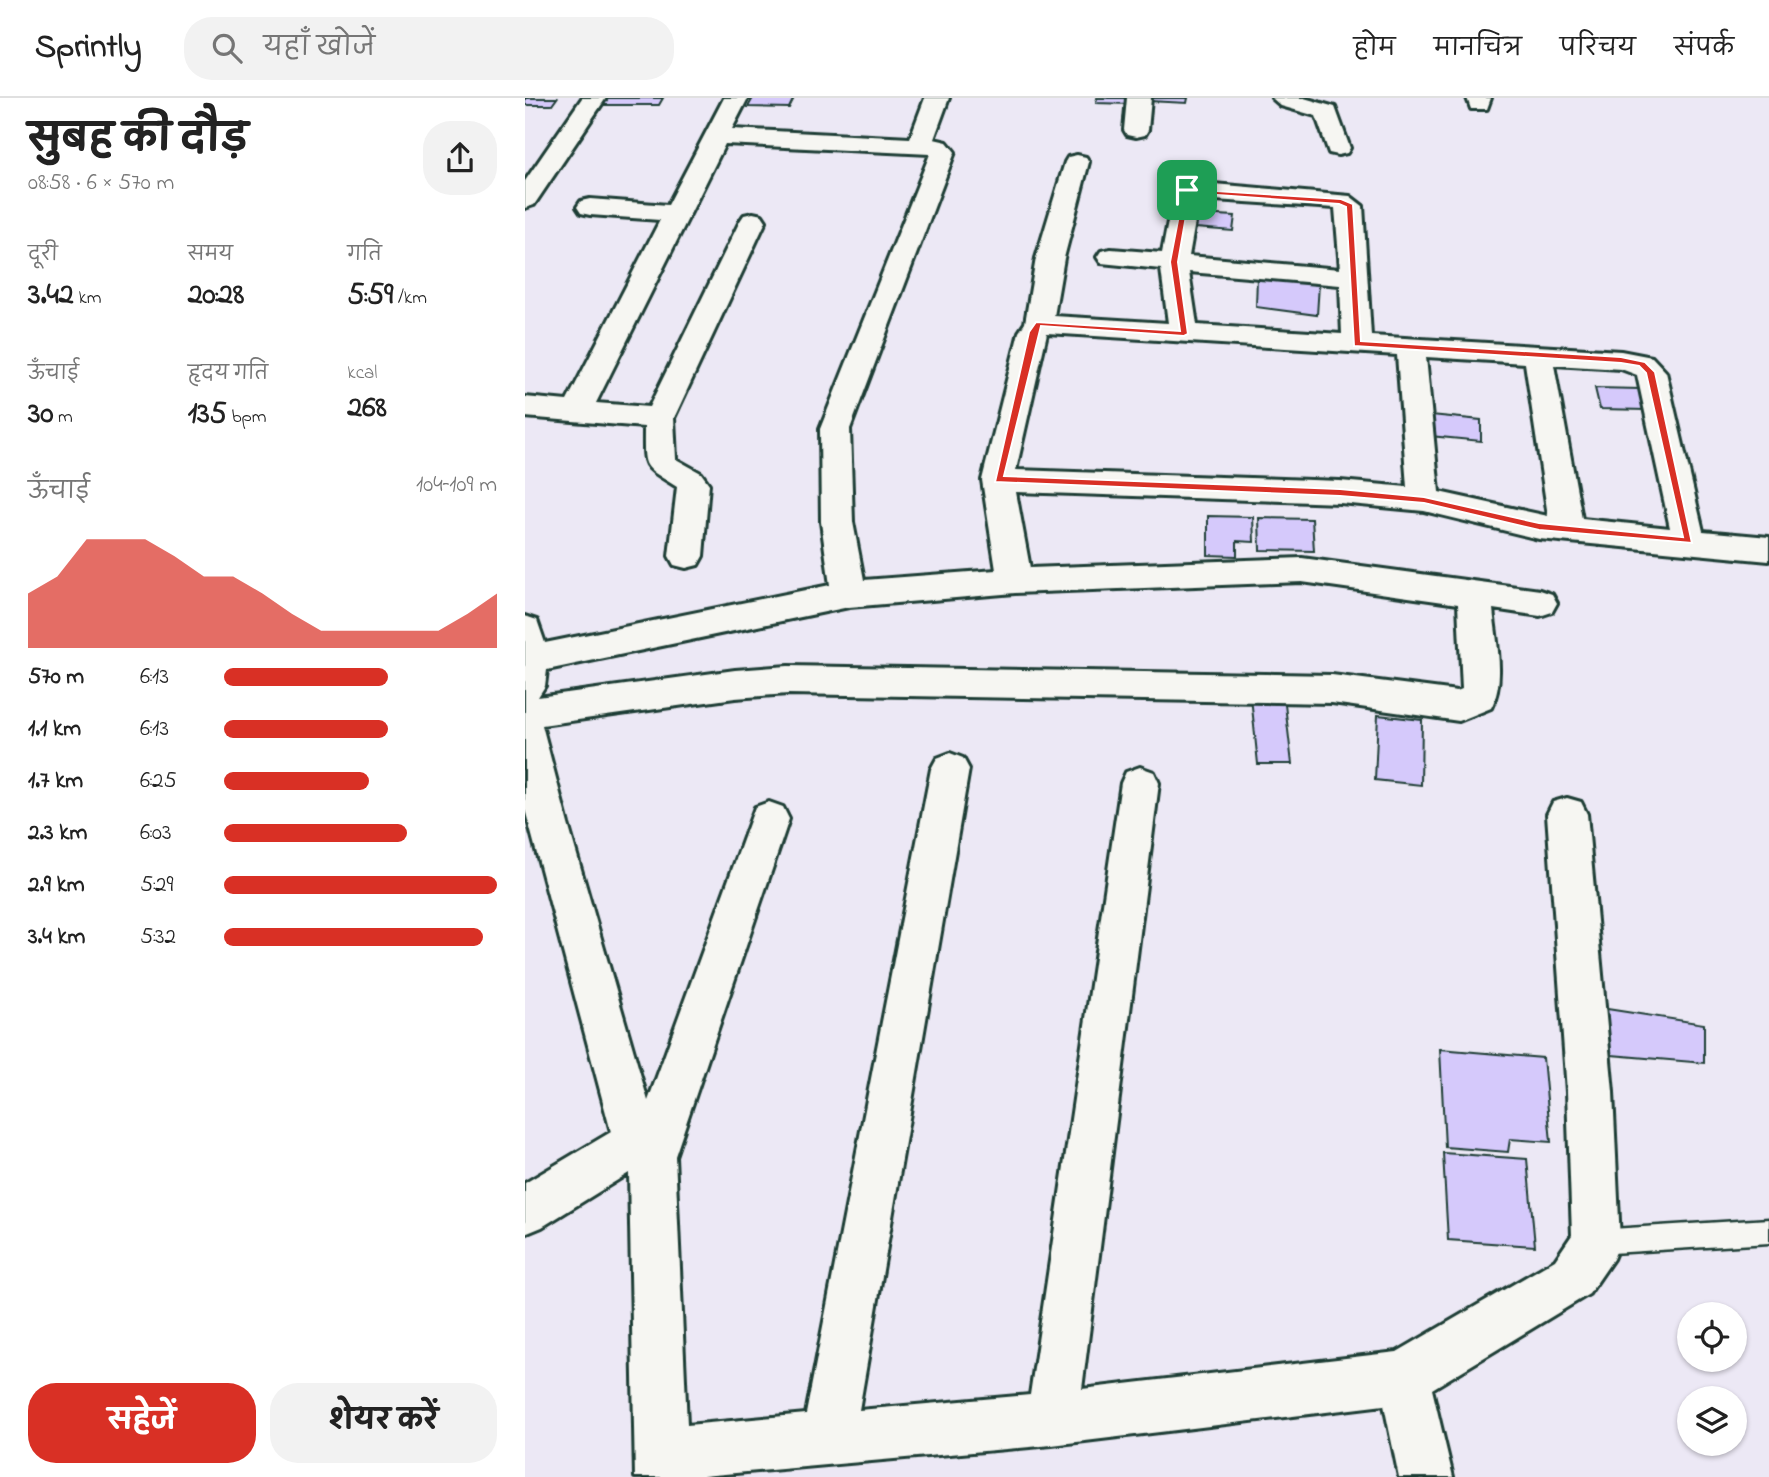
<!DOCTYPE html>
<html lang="hi">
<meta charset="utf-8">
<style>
:root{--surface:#fff;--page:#f2f2f2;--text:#222;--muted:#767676;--line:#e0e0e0;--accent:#d93025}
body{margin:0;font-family:"Indie Flower","Playpen Sans Deva",sans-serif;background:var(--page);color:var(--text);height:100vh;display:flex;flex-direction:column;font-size:26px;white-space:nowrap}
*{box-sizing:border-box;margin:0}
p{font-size:23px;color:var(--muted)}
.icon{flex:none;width:38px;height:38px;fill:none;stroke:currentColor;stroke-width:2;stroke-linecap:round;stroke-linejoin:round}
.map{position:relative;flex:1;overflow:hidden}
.drawer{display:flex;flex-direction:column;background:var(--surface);width:525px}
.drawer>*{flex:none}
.fabs{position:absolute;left:1152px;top:1204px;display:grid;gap:14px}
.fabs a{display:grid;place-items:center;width:70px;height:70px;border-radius:50%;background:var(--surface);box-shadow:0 2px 5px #0004;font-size:35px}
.pin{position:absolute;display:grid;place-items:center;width:60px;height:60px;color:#fff;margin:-30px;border-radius:14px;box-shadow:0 4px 10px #0006}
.round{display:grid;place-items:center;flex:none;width:74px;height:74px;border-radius:28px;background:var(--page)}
.summary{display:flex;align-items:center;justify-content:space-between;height:119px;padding:0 28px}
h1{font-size:38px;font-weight:700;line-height:52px}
.figures{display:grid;grid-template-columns:repeat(3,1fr);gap:10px;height:119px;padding:7px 28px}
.figures div{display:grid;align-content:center}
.figures b{font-size:30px;font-weight:700}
.figures small{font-size:19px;font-weight:400}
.figures p{font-size:19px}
.chart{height:196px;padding:14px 28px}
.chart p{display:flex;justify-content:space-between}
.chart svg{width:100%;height:126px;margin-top:7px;fill:var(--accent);opacity:.7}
.primary-button{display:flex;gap:14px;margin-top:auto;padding:14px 28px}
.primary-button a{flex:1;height:80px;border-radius:28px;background:var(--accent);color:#fff;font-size:28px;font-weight:700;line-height:80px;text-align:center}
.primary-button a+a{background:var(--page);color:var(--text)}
ul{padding:0 28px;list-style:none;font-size:23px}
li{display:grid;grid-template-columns:112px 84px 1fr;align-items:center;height:52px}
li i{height:18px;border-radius:9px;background:var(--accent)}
header{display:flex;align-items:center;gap:42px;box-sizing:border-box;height:98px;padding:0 35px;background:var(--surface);border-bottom:2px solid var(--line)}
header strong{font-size:33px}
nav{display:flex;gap:38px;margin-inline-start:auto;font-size:24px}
.search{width:490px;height:63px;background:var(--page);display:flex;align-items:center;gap:18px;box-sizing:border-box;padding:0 24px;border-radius:28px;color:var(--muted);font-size:26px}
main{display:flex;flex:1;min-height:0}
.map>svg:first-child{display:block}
.building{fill:#d5c9fb;stroke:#1f3d34;stroke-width:2}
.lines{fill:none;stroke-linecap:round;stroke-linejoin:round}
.service-casing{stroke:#1f3d34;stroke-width:5}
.minor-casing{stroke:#1f3d34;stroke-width:6}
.service{fill:#f6f6f2;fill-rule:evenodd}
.minor{fill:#f6f6f2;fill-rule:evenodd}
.route{fill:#d93025;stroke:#fff;stroke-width:2;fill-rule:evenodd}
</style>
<header>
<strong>Sprintly</strong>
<div class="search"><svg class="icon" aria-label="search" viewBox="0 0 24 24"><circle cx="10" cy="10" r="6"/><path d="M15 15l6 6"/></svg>यहाँ खोजें</div>
<nav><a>होम</a><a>मानचित्र</a><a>परिचय</a><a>संपर्क</a></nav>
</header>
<main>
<section class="drawer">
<div class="summary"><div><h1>सुबह की दौड़</h1><p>08:58 · 6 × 570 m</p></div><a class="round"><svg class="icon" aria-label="share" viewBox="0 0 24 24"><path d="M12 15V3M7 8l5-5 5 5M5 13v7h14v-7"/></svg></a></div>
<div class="figures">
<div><p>दूरी</p><b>3.42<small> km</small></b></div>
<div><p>समय</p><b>20:28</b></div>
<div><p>गति</p><b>5:59<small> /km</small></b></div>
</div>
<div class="figures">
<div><p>ऊँचाई</p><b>30<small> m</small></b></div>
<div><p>हृदय गति</p><b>135<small> bpm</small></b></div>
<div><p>kcal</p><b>268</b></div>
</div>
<div class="chart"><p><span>ऊँचाई</span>104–109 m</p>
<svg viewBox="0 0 160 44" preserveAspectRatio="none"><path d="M0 44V25L10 19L20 6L30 6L40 6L50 12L60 19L70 19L80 25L90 32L100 38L110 38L120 38L130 38L140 38L150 32L160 25V44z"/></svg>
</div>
<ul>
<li><b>570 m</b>6:13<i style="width:60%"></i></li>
<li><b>1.1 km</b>6:13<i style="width:60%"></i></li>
<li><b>1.7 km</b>6:25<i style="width:53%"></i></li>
<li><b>2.3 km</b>6:03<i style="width:67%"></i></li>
<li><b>2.9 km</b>5:29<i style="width:100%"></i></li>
<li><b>3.4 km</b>5:32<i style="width:95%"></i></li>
</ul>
<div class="primary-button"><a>सहेजें</a><a>शेयर करें</a></div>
</section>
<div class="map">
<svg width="1244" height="1379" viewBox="0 0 1244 1379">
<rect width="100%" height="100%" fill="#ece8f5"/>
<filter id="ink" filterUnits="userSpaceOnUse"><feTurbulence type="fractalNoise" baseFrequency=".0143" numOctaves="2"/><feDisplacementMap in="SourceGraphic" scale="14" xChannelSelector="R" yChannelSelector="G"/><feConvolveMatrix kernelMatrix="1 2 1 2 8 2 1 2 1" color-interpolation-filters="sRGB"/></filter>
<g filter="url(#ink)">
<path class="building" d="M0 0H32L27 7H0Z
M76 0H138L134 7H73Z
M228 0H269L264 10 223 9Z
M572 0H607L606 6 571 5Z
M625 0H663L662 5 624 3Z
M674 116 710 118 708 133 671 130Z
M732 179 794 186 792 217 731 209Z
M1070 290 1116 291 1121 312 1075 311Z
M906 317 956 322V343L905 338Z
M683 418 728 419 729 444 712 443V458L683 457Z
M734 420 787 421 789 453 735 452Z
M759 598 767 666H733L726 599Z
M853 617 897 622 896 687 850 682Z
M1076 910 1179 926V965L1075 956Z
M915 951 1018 960 1026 1044 985 1041 983 1054 920 1049Z
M918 1055 1002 1061 1010 1148 923 1142Z"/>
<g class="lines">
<defs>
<path id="service" d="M1244 1121V1145L1071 1156 1062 1153 1059 1144 1062 1135 1071 1132Z"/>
<path id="minor" d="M57 0H81L9 107 0 110V83Z
M199 0H223L207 31 385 40 400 0H424L409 41 422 44 430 54 325 331 328 424 339 482 471 472 457 382 494 234 500 225 511 160 540 64 543 59 552 57 561 59 564 64 539 160 529 218 643 225 636 171 576 165 572 159 576 153 586 151 637 155 649 92 657 69 666 66 675 69 679 74 677 85 825 98 838 108 846 238 1096 253 1127 259 1141 274 1178 433 1244 439V463L1014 441 899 413 815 405 491 394 505 470 777 460 1015 492 1027 496 1032 505 1027 514 1015 518 968 511C971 543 981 582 966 610L934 623 807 605 263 596 210 600 17 627 43 726 123 1003 230 709 244 704 258 709 264 721 150 1058 162 1327 281 1316 406 671 412 660 425 655 438 660 444 671 334 1312 505 1297 596 685 601 674 615 669 629 674 634 685 557 1291 872 1254 1030 1162 1047 1137 1042 994 1022 716 1028 704 1042 700 1056 704 1062 716 1088 994 1095 1144 1088 1161 1064 1196 907 1291 928 1379H874L859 1307 527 1347 166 1379H110L104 1075 17 1129 0 1136V1085L86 1034 0 711V518L12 522 20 545 305 487 296 424 295 331 405 56 200 46 71 305 124 309 215 123 219 117 228 115 237 117 241 123 149 320 151 361 176 375 184 386 178 458 173 467 161 470 149 467 144 458 152 389C116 366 119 373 119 329L0 319V299L42 303 135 122 65 117 56 115 52 109 56 103 65 101 143 107ZM674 101 810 110 815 171 664 158ZM664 174 815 187 817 236 672 227ZM522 235 872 257 882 389 815 383 491 372ZM901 259 1000 265 1023 418 914 394ZM1029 267 1096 271 1112 277 1145 430 1057 421ZM777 484 933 506 937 591 932 593 807 577 263 568 210 572 13 599 20 588 22 572 324 509 490 495Z
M602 0H626L623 32 620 37 611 39 602 37 599 32Z
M747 0H779L810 9 825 50 822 55 813 57 804 55 791 18 756 8Z
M942 0H966L962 11H946Z"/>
</defs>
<use href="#service" class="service-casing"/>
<use href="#minor" class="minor-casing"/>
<use href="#service" class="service"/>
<use href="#minor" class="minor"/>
</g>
</g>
<path class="route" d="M659 91 816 101 828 106 836 243 1096 259 1120 264 1130 274 1167 445 1014 432 899 405 815 398 470 384 504 234 511 224 655 233 645 164ZM665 95 814 106 821 109 829 248 1096 265 1114 268 1121 275 1158 439 1014 425 899 399 815 391 479 378 516 228 659 238 663 236 653 164Z"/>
</svg>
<div class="fabs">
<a><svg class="icon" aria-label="locate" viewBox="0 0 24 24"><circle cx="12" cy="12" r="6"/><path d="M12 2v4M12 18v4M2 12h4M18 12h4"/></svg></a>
<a><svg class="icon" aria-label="layers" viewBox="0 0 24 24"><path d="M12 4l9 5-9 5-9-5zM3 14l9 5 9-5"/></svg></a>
</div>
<div class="pin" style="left:662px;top:92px;background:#1e9e55"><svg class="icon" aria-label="arrive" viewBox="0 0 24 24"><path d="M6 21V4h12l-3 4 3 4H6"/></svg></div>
</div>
</main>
